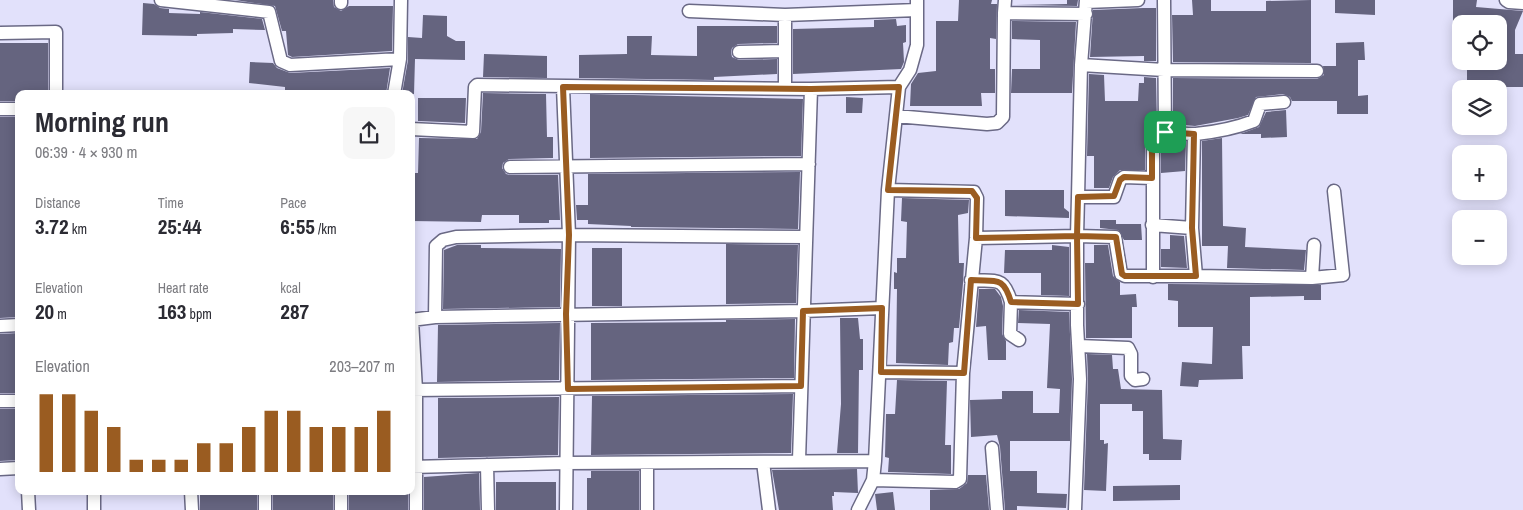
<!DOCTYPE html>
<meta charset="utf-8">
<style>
:root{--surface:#fff;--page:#f7f7f7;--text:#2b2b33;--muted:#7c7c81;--accent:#9a5c21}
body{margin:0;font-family:"Archivo Narrow",sans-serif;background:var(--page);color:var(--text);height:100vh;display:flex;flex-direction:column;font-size:19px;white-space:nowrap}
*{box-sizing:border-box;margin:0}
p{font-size:16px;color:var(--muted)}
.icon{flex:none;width:28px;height:28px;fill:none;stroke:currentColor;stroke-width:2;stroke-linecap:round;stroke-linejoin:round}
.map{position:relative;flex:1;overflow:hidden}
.sheet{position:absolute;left:15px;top:90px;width:400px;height:405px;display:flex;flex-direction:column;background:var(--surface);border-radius:10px;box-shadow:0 2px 12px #0003}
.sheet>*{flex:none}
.tools{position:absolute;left:1452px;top:15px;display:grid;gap:10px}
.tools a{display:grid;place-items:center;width:55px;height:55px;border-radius:10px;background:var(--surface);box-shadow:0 2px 12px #0003;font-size:25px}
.pin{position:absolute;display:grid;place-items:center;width:42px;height:42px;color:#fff;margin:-21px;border-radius:10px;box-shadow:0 2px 8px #0006}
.round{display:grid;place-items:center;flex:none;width:52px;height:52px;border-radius:10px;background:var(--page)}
.summary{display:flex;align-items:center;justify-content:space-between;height:85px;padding:0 20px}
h1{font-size:28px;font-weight:700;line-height:38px}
.stats{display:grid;grid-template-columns:repeat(3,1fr);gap:8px;height:85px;padding:5px 20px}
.stats div{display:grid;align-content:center}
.stats b{font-size:21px;font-weight:700}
.stats small{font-size:14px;font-weight:400}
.stats p{font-size:14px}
.chart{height:140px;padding:10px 20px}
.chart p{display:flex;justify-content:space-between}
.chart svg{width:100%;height:90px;margin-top:5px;stroke:var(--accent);stroke-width:6}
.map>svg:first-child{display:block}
.building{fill:#65647f}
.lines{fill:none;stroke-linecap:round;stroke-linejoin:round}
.street-casing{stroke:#6a6985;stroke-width:15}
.street{stroke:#fff;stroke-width:12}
.route-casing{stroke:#fff;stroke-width:10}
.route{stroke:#9a5c21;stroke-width:6}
</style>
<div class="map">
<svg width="1523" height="510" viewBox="0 0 1523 510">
<rect width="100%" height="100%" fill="#e2e1fb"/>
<path class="building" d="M235 0H333L334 7 341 11 349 6H393L392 51 292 57 288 55 286 31H282L275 6Z
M959 0H992L991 4H997L996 39 990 38V69H995V93H981L982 106H910L911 84 918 73 936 71V21H958Z
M1067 0H1078L1077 6 1013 5 1067 4Z
M1192 0H1211V11H1266V1L1311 0V63L1173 62 1172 15H1193Z
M1335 0H1375V15L1335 13Z
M1453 0H1477L1476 7 1523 11 1515 30V54H1523V87H1467V61H1499V24H1453Z
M143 3 154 4 160 8 169 9V13L200 14V12L262 19 265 30 233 29V33L197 34V36L142 35Z
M1143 8H1156V61H1144V56L1090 57 1093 10Z
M423 15 447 16V36L456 41H465V60L415 59 414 94H402L408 60V37L422 38Z
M896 19 897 26 906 25V42L903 43 904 62 901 69 793 74V29L874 27V20Z
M1012 21 1076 22 1072 93H1011L1012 69H1040V40L1012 39Z
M697 26H777V43L738 44 732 48 731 52 732 57 739 60 777 59V74L714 77V80L579 78V55L627 54V36H652L651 55 697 56Z
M1364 42 1365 60H1358V96L1368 95V114H1337V101H1292L1290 97 1283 94 1256 97 1248 115 1238 118 1195 126 1173 124V78L1317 79 1324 75 1323 66H1336V43Z
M0 43H48V94H19V101H0Z
M484 54 547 56V78L483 77Z
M250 62 273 63 277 68 290 73 390 68 386 94H360V91L326 90V94H285V87L249 83Z
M1089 74 1104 75 1105 101H1138L1139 83H1144V77L1156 78 1157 125 1149 129 1145 136V170H1120L1113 177 1109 188H1094V156H1087Z
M483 93 546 94 547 137H553V158L509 159 503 163 502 168 506 174 510 175H558L560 220H549V223H519V215H482L481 222 411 221 413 173H418L419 138 477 139 481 132Z
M590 94 803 99 801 156 590 158Z
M846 97 863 98 862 113H846Z
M418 98H466L465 123 418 121Z
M1286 110 1287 137 1261 138V134H1240L1259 127 1266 112Z
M0 117H19V317L0 318Z
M1222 138 1223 226 1246 228 1245 247 1306 250 1304 270 1227 268 1228 246H1202V141Z
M1168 140 1186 142 1185 171 1161 173V141Z
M800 172 798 229 631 227V226L588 224V220H577L576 205H588V174Z
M1005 190H1064V208L1069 212V218L1005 216Z
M902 198 969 200 968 213 958 215 959 263H964L963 283 959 328H954L953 342 949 343 948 365 896 363 897 289H894V272L897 273V258H906L907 222 901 221Z
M1100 220H1116V224H1141L1142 240H1124L1118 230 1100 228Z
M1170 235 1184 236 1187 268 1161 267V249H1170Z
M726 244 798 245 796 303 726 304Z
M457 245H481V248L561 249 560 307 443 309 444 250Z
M1052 245 1069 247V296L1041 295V273H1004L1005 250H1052Z
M1094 245H1108L1113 276 1120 282V295L1136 294 1137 307H1132V338H1086L1085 263H1094Z
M592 248H622V306H592Z
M1168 284 1321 285V300H1304V296L1250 297V346H1242L1243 379 1199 380 1198 387 1180 386 1182 362 1212 364 1213 327H1178V301L1168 300Z
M979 289H995L1001 297 1003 306 1002 334 1006 341V360H988L986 326 976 327Z
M1019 310 1069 312 1072 379 1070 441H1010V471H1037V493L1067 494 1066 508 1017 506V510H1005L1000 447 997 435 971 437 970 400 1002 399V391H1033V413H1059L1060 389 1047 388 1050 324 1018 323Z
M840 318H858L860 339H863V370H859L858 453H837L841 404Z
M795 319 794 378 591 380V323L726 322V320Z
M560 323 559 380 437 382 438 325Z
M19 333V393H0V334Z
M1087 354 1112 355 1113 369H1118L1121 389 1162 390 1163 439 1182 440 1181 460H1149V454H1143V411H1132V404H1100V440H1104V444L1108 443 1106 491 1084 490 1088 379Z
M897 380 947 381 945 445H951V474L888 472 889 458 885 457 886 414H895Z
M793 394 791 453 591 455 592 396Z
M559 397 558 455 438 458V398Z
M0 409H19V460L0 461Z
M857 469 858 493 834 492V496H832L833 510H779L772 470Z
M591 471H639V510H587V478H591Z
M479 473 480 510H424V477Z
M968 475H986L989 510H930V490L959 489 967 483Z
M496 482H556V510H496Z
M1180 485V500L1113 501V486Z
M200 491H257V510H200Z
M273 491H333V510H273Z
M349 491H408V510H349Z
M893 492 895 510H877L875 494Z"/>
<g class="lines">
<defs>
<path id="street" d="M161 0 269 12 281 61 290 65 400 59 401 0
M341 0V3
M1005 0 1004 13 1086 14
M1164 0 1165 132
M1506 0 1509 2 1523 3
M1086 2 1138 0
M689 11 785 15 917 10
M785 15V88
M0 33 56 32V94
M739 52 783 51
M1081 65 1164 70 1317 71
M563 87 569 235 566 510
M394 94 400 59
M0 109H19
M896 116 987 124 997 123 1003 117 1004 13
M411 129 473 132 475 87 477 85 811 89 899 87
M510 167 809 164
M1078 197 1081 65 1086 0
M1152 225 1192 228 1196 276 1312 278 1314 245
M1192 228 1194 134
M976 238 1077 236 1078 197H1114L1120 180 1124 177 1152 178
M1153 277V136C1164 128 1182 135 1196 134 1215 132 1236 128 1254 121L1260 104 1284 102
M1312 278 1343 275 1334 191
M971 280C996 282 1003 275 1011 302L1078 304
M1011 302 1010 334 1019 340
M435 317 436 246 443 240 456 237 569 235 806 237
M411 320 435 317 803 311 882 308
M412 320 416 390V510
M0 326 19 325
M1079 346 1128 348 1131 354V376L1135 380 1143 379
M881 372 963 373
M411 390 801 386
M0 401H19
M992 448 997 510
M799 460 811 89
M763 462 769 510
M487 465 488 510
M411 467 566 463 875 461
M0 469 19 468
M873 480 955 482 960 479 963 373 976 238 977 198 974 192 888 190
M28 491 29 510
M191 491 192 510
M265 491V510
M341 491V510
M94 510V491
M647 510V463
M858 510 873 480 875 461 888 190 899 87 910 70 917 45V0
M1075 510 1080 379 1077 325V236L1115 237 1121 274 1125 276H1196"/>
</defs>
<use href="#street" class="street-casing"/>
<use href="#street" class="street"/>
</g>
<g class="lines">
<defs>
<path id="route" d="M1165 132 1156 134 1152 138V178L1124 177 1120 180 1114 196 1078 197 1077 236 976 238 977 198 972 191 888 190 899 87 811 89 563 87 569 235 566 314 568 389 801 386 803 311 882 308 881 372 964 373 971 280C996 282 1003 275 1011 302L1078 304 1077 236 1116 237 1122 274 1125 276H1196L1192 228 1194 134 1165 132"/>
</defs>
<use href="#route" class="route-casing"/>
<use href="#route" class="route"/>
</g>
</svg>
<div class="tools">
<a><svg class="icon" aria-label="locate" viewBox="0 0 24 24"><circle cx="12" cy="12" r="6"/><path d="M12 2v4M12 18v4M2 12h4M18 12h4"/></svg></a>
<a><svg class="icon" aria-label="layers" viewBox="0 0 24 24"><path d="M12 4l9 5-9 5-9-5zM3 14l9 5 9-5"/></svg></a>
<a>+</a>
<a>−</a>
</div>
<div class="pin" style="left:1165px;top:132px;background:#1e9e55"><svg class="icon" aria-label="arrive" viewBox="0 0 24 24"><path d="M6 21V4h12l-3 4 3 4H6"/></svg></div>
<section class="sheet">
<div class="summary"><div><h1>Morning run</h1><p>06:39 · 4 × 930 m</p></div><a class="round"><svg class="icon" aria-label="share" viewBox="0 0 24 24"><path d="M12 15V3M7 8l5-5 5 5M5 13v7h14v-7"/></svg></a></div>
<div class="stats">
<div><p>Distance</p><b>3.72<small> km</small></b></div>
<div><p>Time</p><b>25:44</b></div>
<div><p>Pace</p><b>6:55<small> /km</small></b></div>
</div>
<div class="stats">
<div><p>Elevation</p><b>20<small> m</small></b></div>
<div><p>Heart rate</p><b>163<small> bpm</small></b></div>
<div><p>kcal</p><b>287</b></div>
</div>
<div class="chart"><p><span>Elevation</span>203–207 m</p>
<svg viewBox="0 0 160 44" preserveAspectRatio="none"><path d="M5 44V6M15 44V6M25 44V14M35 44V22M45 44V38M55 44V38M65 44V38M75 44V30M85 44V30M95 44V22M105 44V14M115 44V14M125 44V22M135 44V22M145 44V22M155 44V14"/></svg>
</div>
</section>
</div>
